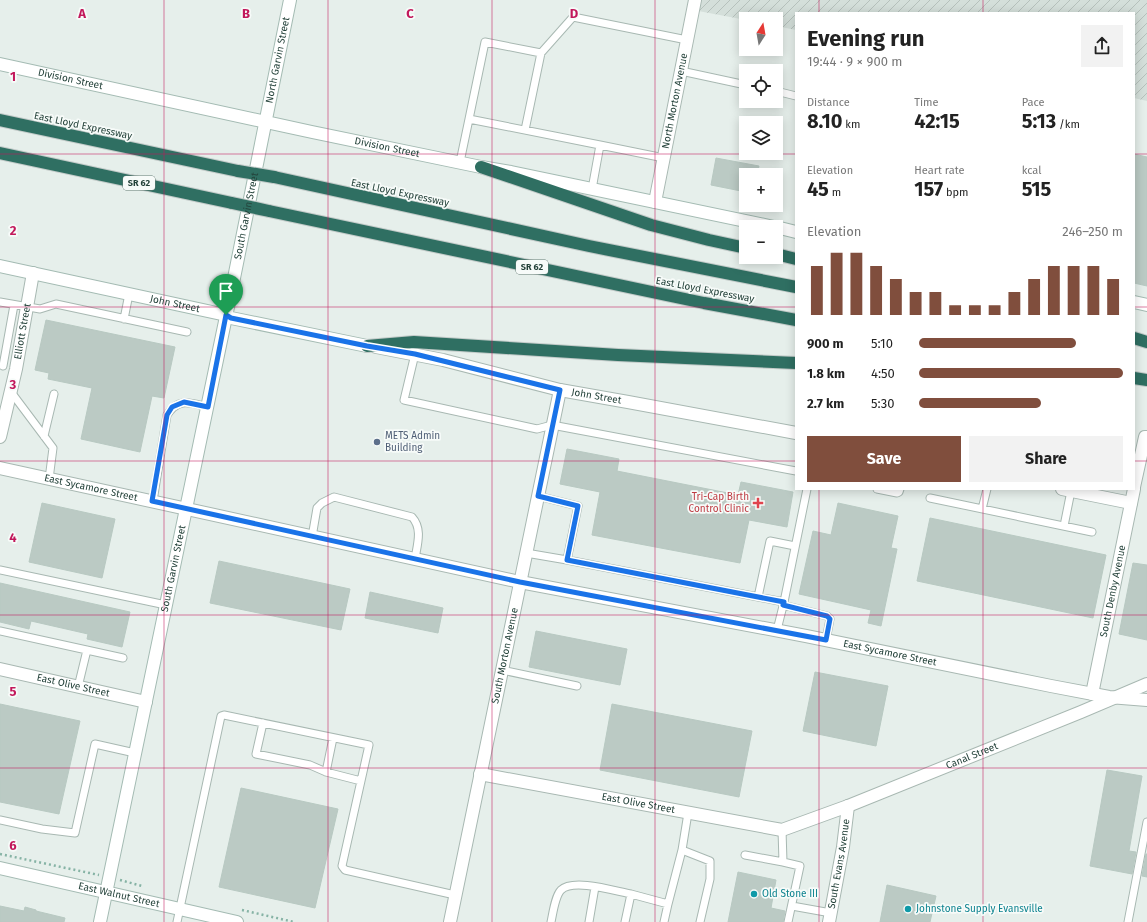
<!DOCTYPE html>
<meta charset="utf-8">
<style>
:root{--surface:#fff;--page:#f2f2f2;--text:#222;--muted:#767676;--accent:#804e3d}
body{margin:0;font-family:"Fira Sans",sans-serif;background:var(--page);color:var(--text);height:100vh;display:flex;flex-direction:column;font-size:15px;white-space:nowrap}
*{box-sizing:border-box;margin:0}
p{font-size:13px;color:var(--muted)}
.icon{flex:none;width:22px;height:22px;fill:none;stroke:currentColor;stroke-width:2;stroke-linecap:round;stroke-linejoin:round}
.map{position:relative;flex:1;overflow:hidden}
.side{position:absolute;left:795px;top:12px;width:340px;height:478px;display:flex;flex-direction:column;background:var(--surface);border-radius:0px;box-shadow:0 2px 10px #0003}
.side>*{flex:none}
.needle{width:26px;rotate:11deg}
.buttons{position:absolute;left:739px;top:12px;display:grid;gap:8px}
.buttons a{display:grid;place-items:center;width:44px;height:44px;border-radius:0px;background:var(--surface);box-shadow:0 2px 10px #0003;font-size:20px}
.pin{position:absolute;display:grid;place-items:center;width:34px;height:34px;color:#fff;margin:-41px -17px;border-radius:50% 50% 50% 0;rotate:-45deg;box-shadow:0 0 4px #0007}
.pin .icon{rotate:45deg}
.round{display:grid;place-items:center;flex:none;width:42px;height:42px;border-radius:0px;background:var(--page)}
.summary{display:flex;align-items:center;justify-content:space-between;height:68px;padding:0 12px}
h1{font-size:22px;font-weight:700;line-height:30px}
.figures{display:grid;grid-template-columns:repeat(3,1fr);gap:6px;height:68px;padding:4px 12px}
.figures div{display:grid;align-content:center}
.figures b{font-size:20px;font-weight:700}
.figures small{font-size:11px;font-weight:400}
.figures p{font-size:11px}
.chart{height:112px;padding:8px 12px}
.chart p{display:flex;justify-content:space-between}
.chart svg{width:100%;height:72px;margin-top:4px;stroke:var(--accent);stroke-width:6}
.action{display:flex;gap:8px;margin-top:auto;padding:8px 12px}
.action a{flex:1;height:46px;border-radius:0px;background:var(--accent);color:#fff;font-size:16px;font-weight:700;line-height:46px;text-align:center}
.action a+a{background:var(--page);color:var(--text)}
ul{padding:0 12px;list-style:none;font-size:13px}
li{display:grid;grid-template-columns:64px 48px 1fr;align-items:center;height:30px}
li i{height:10px;border-radius:5px;background:var(--accent)}
.map>svg:first-child{display:block}
.industrial{fill:url(#industrial-furrows)}
.building{fill:#bbcac4;stroke:#b8c9c2}
.lines{fill:none;stroke-linecap:round;stroke-linejoin:round}
.lane-casing{stroke:#a8b8b2;stroke-width:9}
.street-casing{stroke:#a8b8b2;stroke-width:14}
.secondary-casing{stroke:#a4bbb3;stroke-width:14}
.highway-casing{stroke:#c2cac8;stroke-width:14}
.path{stroke:#86b3a5;stroke-width:2.5;stroke-dasharray:2 3;stroke-linecap:butt}
.lane{stroke:#fff;stroke-width:7}
.street{stroke:#fff;stroke-width:12}
.secondary{stroke:#fff;stroke-width:12}
.highway{stroke:#2f6f62;stroke-width:12}
.highway-bridge-casing{stroke:#c2cac8;stroke-width:14;stroke-linecap:butt}
.highway-bridge{stroke:#2f6f62;stroke-width:12}
.route-casing{stroke:#fff;stroke-width:8}
.route{stroke:#1a73e8;stroke-width:5}
.grid{fill:none;stroke:#c2185b;stroke-width:1;stroke-opacity:0.55}
.service-dot{fill:#5c6f8a;stroke:#f7fbf9;stroke-width:1.5}
.health-dot{fill:#e0444e;stroke:#f7fbf9;stroke-width:1.5}
.culture-dot{fill:#0f9aa8;stroke:#f7fbf9;stroke-width:1.5}
.labels{text-anchor:middle;dominant-baseline:central;stroke-width:3.5;stroke-linejoin:round;paint-order:stroke}
.shield{fill:#f7fbf9;stroke:#637a73;stroke-width:1}
.shield-label{font-size:9px;font-weight:bold;fill:#24423a}
.street-label{font-size:10px;fill:#24423a;stroke:#f7fbf9}
.service-label{font-size:10px;fill:#4e5e75;stroke:#f7fbf9;text-anchor:start}
.health-label{font-size:10px;fill:#be3a42;stroke:#f7fbf9;text-anchor:end}
.culture-label{font-size:10px;fill:#0d838f;stroke:#f7fbf9;text-anchor:start}
.grid-label{font-size:13px;text-anchor:middle;font-weight:bold;fill:#c2185b;stroke:#f7fbf9;stroke-width:3.5;stroke-linejoin:round;paint-order:stroke}
</style>
<div class="map">
<svg width="1147" height="922" viewBox="0 0 1147 922">
<defs>
<pattern id="industrial-furrows" width="10" height="10" patternUnits="userSpaceOnUse"><rect width="10" height="10" fill="#d4dfda"/><path d="M-1 1l2-2M0 10L10 0M9 11l2-2" fill="none" stroke="#b6c1bc"/></pattern>
</defs>
<rect width="100%" height="100%" fill="#e6efeb"/>
<path class="industrial" d="M695 0H1147V101L1134 98V13H796V30L776 26V19H746V20L693 10Z"/>
<path class="building" d="M1134 154 1147 157V286L1134 283Z
M716 158 759 166 757 175H746V192L711 185Z
M46 320 175 347 164 398 152 396 140 452 81 439 92 388 48 379 49 373 35 370Z
M567 449 619 459 617 471 738 495 741 482 793 492 787 527 749 520 740 563 592 535 600 492 560 484Z
M42 503 115 519 102 578 29 562Z
M838 503 898 516 891 548 897 549 881 626 868 623 871 610 799 594 813 531 831 535Z
M930 518 1106 555 1093 618 917 581Z
M219 561 350 589 341 630 210 603Z
M1133 563 1147 565V640L1119 634Z
M0 583 130 612 122 647 87 639 88 634 31 621 29 629 0 622Z
M370 592 443 608 438 633 365 618Z
M536 631 627 649 620 685 529 667Z
M815 672 888 686 876 746 803 731Z
M0 704 80 721 59 814 0 802Z
M612 704 752 731 739 797 600 770Z
M1107 770 1142 776 1129 851 1136 852 1132 874 1090 866Z
M241 788 338 809 315 908 219 887Z
M1146 854H1147V877L1142 876Z
M738 872 776 880 771 908 785 911 783 922H728Z
M887 885 936 896 930 922H880Z
M0 906 24 911 25 907 36 910V911L65 918 64 922H0Z"/>
<g class="lines">
<defs>
<path id="lane" d="M541 53 573 17 687 40
M681 71 746 85
M776 91 796 96
M469 119 485 42 541 53 525 130
M460 162 469 119 600 145
M592 189 600 145 664 158
M0 302 40 309 56 304 187 332
M124 319 129 294
M415 354 404 400 537 429 552 425 796 471
M3 366 14 305
M11 392 53 448 49 479
M44 436 54 394
M877 489 897 493 899 492 900 489
M538 496 578 506 567 560 784 602 777 630
M930 498 1092 532
M153 501 167 415C179 397 190 403 208 407
M982 509 987 489
M1064 526 1071 491
M312 537 317 508 322 503 334 497 412 517C423 529 417 545 415 559
M526 553 567 560
M0 570 166 605
M758 597 770 541 795 546
M784 602 807 489
M783 605 827 616 830 619 826 640
M0 631 123 658
M502 670 577 686
M78 687 87 650
M263 723 256 754 310 765 326 772 361 781
M326 772 333 738
M688 813 682 850 710 861V879L700 922
M0 820 42 829 75 833 95 744 135 753
M745 855 783 862 782 830
M783 862 800 866 788 922
M792 906 831 913
M177 922 221 716 224 715 369 745 342 866 345 870 455 895
M551 922C553 913 555 896 561 890 573 878 615 891 631 894
M589 922 595 887
M625 922 631 894 668 904
M664 922 668 904 682 850
M1128 922 1147 822"/>
<g id="street">
<path id="s1" d="M655 202 695 0"/>
<path id="s2" d="M376 347 443 360 560 390 628 402 796 433"/>
<path id="s3" d="M0 437 16 369 33 273"/>
<path id="s4" d="M0 468 520 582 806 636 1051 686 1109 697 1147 700"/>
<path d="M1134 487 1145 437H1147"/>
<path d="M1062 489 1131 503"/>
<path id="s5" d="M0 669 146 702"/>
<path id="s6" d="M1092 694 1134 489"/>
<path id="s7" d="M480 774 782 830 848 806 1081 712 1147 684"/>
<path id="s8" d="M450 922 560 390"/>
<path id="s9" d="M829 922 843 847 848 806"/>
</g>
<g id="secondary">
<path id="s10" d="M0 64 312 132 481 167 511 172 774 227"/>
<path d="M776 227 796 232"/>
<path id="s11" d="M0 266 226 315 231 318 367 346"/>
<path d="M1134 302 1147 305"/>
<path id="s12" d="M0 868 237 922"/>
<path id="s13" d="M100 922 233 283 290 0"/>
</g>
<path id="highway" d="M0 120 238 171
M0 153 232 203
M481 167 651 225 709 240 746 248
M274 177 589 246 796 287
M269 211 704 303 796 320
M776 254 796 259
M1134 338 1147 342
M367 346 414 342 618 355 796 363
M1134 378 1147 380"/>
</defs>
<use href="#lane" class="lane-casing"/>
<use href="#street" class="street-casing"/>
<use href="#secondary" class="secondary-casing"/>
<use href="#highway" class="highway-casing"/>
<path class="path" d="M0 854 99 875
M120 880 142 886
M242 910 294 922"/>
<use href="#lane" class="lane"/>
<use href="#street" class="street"/>
<use href="#secondary" class="secondary"/>
<use href="#highway" class="highway"/>
<defs>
<path id="highway-bridge" d="M238 171 274 177
M232 203 269 211"/>
</defs>
<use href="#highway-bridge" class="highway-bridge-casing"/>
<use href="#highway-bridge" class="highway-bridge"/>
</g>
<g class="lines">
<defs>
<path id="route" d="M226 315 231 318 367 346 415 354 560 390 538 496 578 506 567 560 784 602 783 605 827 616 830 619 826 640 520 582 152 501 167 415 172 407 184 402 208 407Z"/>
</defs>
<use href="#route" class="route-casing"/>
<use href="#route" class="route"/>
</g>
<path class="grid" d="M164 0V922M328 0V922M492 0V922M655 0V922M819 0V13M983 0V13M0 154H796M1134 154H1147M0 307H796M1134 307H1147M0 461H796M1134 461H1147M819 489V922M983 489V922M0 615H1147M0 768H1147"/>
<circle class="service-dot" cx="377" cy="442" r="4"/>
<path class="health-dot" d="M756 497h4v4h4v4h-4v4h-4v-4h-4v-4h4z"/>
<g class="culture-dot">
<circle cx="754" cy="894" r="4"/>
<circle cx="908" cy="909" r="4"/>
</g>
<g class="labels">
<g class="shield">
<rect x="123" y="176" width="32" height="14" rx="3"/>
<rect x="516" y="260" width="32" height="14" rx="3"/>
</g>
<g class="shield-label">
<text x="139" y="183">SR 62</text>
<text x="532" y="267">SR 62</text>
</g>
<g class="street-label">
<text stroke="none"><textPath href="#s13" startOffset="880">North Garvin Street</textPath></text>
<text stroke="none"><textPath href="#s10" startOffset="72">Division Street</textPath></text>
<text stroke="none"><textPath href="#s1" startOffset="103">North Morton Avenue</textPath></text>
<text transform="translate(83 126) rotate(12)">East Lloyd Expressway</text>
<text stroke="none"><textPath href="#s10" startOffset="396">Division Street</textPath></text>
<text transform="translate(400 193) rotate(12)">East Lloyd Expressway</text>
<text stroke="none"><textPath href="#s13" startOffset="721">South Garvin Street</textPath></text>
<text transform="translate(705 290) rotate(11)">East Lloyd Expressway</text>
<text stroke="none"><textPath href="#s11" startOffset="179">John Street</textPath></text>
<text stroke="none"><textPath href="#s3" startOffset="108">Elliott Street</textPath></text>
<text stroke="none"><textPath href="#s2" startOffset="226">John Street</textPath></text>
<text stroke="none"><textPath href="#s4" startOffset="93">East Sycamore Street</textPath></text>
<text stroke="none"><textPath href="#s13" startOffset="361">South Garvin Street</textPath></text>
<text stroke="none"><textPath href="#s6" startOffset="105">South Denby Avenue</textPath></text>
<text stroke="none"><textPath href="#s4" startOffset="909">East Sycamore Street</textPath></text>
<text stroke="none"><textPath href="#s8" startOffset="272">South Morton Avenue</textPath></text>
<text stroke="none"><textPath href="#s5" startOffset="75">East Olive Street</textPath></text>
<text stroke="none"><textPath href="#s7" startOffset="511">Canal Street</textPath></text>
<text stroke="none"><textPath href="#s7" startOffset="161">East Olive Street</textPath></text>
<text stroke="none"><textPath href="#s9" startOffset="59">South Evans Avenue</textPath></text>
<text stroke="none"><textPath href="#s12" startOffset="122">East Walnut Street</textPath></text>
</g>
<g class="service-label">
<text x="385" y="436">METS Admin<tspan x="385" dy="12">Building</tspan></text>
</g>
<g class="health-label">
<text x="749" y="497">Tri-Cap Birth<tspan x="749" dy="12">Control Clinic</tspan></text>
</g>
<g class="culture-label">
<text x="762" y="894">Old Stone III</text>
<text x="916" y="909">Johnstone Supply Evansville</text>
</g>
</g>
<g class="grid-label">
<text x="82" y="18">A</text>
<text x="246" y="18">B</text>
<text x="410" y="18">C</text>
<text x="574" y="18">D</text>
<text x="13" y="81">1</text>
<text x="13" y="235">2</text>
<text x="13" y="389">3</text>
<text x="13" y="542">4</text>
<text x="13" y="696">5</text>
<text x="13" y="850">6</text>
</g>
</svg>
<div class="buttons">
<a><svg class="needle" viewBox="-14 -14 28 28"><path d="M0-13l5 13h-10z" fill="#e53935"/><path d="M0 13l5-13h-10z" fill="#767676"/></svg></a>
<a><svg class="icon" aria-label="locate" viewBox="0 0 24 24"><circle cx="12" cy="12" r="6"/><path d="M12 2v4M12 18v4M2 12h4M18 12h4"/></svg></a>
<a><svg class="icon" aria-label="layers" viewBox="0 0 24 24"><path d="M12 4l9 5-9 5-9-5zM3 14l9 5 9-5"/></svg></a>
<a>+</a>
<a>−</a>
</div>
<div class="pin" style="left:226px;top:315px;background:#1e9e55"><svg class="icon" aria-label="arrive" viewBox="0 0 24 24"><path d="M6 21V4h12l-3 4 3 4H6"/></svg></div>
<section class="side">
<div class="summary"><div><h1>Evening run</h1><p>19:44 · 9 × 900 m</p></div><a class="round"><svg class="icon" aria-label="share" viewBox="0 0 24 24"><path d="M12 15V3M7 8l5-5 5 5M5 13v7h14v-7"/></svg></a></div>
<div class="figures">
<div><p>Distance</p><b>8.10<small> km</small></b></div>
<div><p>Time</p><b>42:15</b></div>
<div><p>Pace</p><b>5:13<small> /km</small></b></div>
</div>
<div class="figures">
<div><p>Elevation</p><b>45<small> m</small></b></div>
<div><p>Heart rate</p><b>157<small> bpm</small></b></div>
<div><p>kcal</p><b>515</b></div>
</div>
<div class="chart"><p><span>Elevation</span>246–250 m</p>
<svg viewBox="0 0 160 44" preserveAspectRatio="none"><path d="M5 44V14M15 44V6M25 44V6M35 44V14M45 44V22M55 44V30M65 44V30M75 44V38M85 44V38M95 44V38M105 44V30M115 44V22M125 44V14M135 44V14M145 44V14M155 44V22"/></svg>
</div>
<ul>
<li><b>900 m</b>5:10<i style="width:77%"></i></li>
<li><b>1.8 km</b>4:50<i style="width:100%"></i></li>
<li><b>2.7 km</b>5:30<i style="width:60%"></i></li>
</ul>
<div class="action"><a>Save</a><a>Share</a></div>
</section>
</div>
